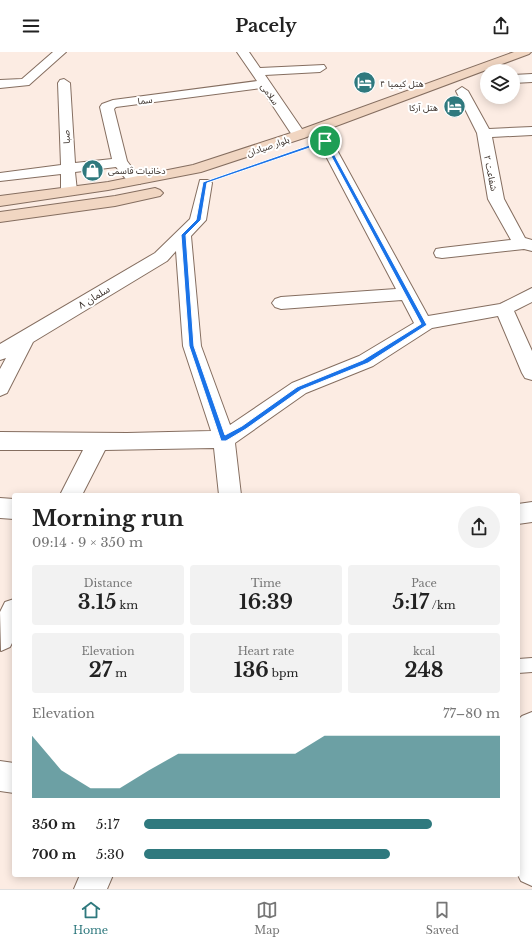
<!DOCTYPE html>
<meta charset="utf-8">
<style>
:root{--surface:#fff;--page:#f2f2f2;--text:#222;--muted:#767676;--line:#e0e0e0;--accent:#2f797e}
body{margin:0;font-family:"Libre Baskerville","Noto Sans Arabic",serif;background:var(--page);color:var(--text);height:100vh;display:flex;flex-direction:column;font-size:15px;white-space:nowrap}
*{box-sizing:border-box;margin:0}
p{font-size:13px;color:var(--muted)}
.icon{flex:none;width:22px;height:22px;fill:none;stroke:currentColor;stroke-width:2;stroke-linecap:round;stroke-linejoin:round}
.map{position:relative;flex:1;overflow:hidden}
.side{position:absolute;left:12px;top:441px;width:508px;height:384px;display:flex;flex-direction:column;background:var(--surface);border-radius:4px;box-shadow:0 2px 10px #0003}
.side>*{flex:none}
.buttons{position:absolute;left:480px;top:12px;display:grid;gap:8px}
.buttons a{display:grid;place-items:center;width:40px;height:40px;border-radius:50%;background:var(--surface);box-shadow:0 2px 10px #0003;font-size:20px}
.pin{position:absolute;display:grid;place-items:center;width:34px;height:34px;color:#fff;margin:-17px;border:2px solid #fff;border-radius:50%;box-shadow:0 1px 4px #0007}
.round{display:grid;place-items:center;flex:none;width:42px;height:42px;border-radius:21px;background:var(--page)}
.head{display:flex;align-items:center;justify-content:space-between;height:68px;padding:0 20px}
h1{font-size:22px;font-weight:800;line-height:30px}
.metrics{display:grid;grid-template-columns:repeat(3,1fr);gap:6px;height:68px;padding:4px 20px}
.metrics div{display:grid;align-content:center;border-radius:4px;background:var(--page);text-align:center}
.metrics b{font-size:20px;font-weight:800}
.metrics small{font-size:11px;font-weight:400}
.metrics p{font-size:11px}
.chart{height:112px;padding:8px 20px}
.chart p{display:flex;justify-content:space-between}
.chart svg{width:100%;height:72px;margin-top:4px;fill:var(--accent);opacity:.7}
ul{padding:0 20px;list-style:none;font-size:13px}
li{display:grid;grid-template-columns:64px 48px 1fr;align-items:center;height:30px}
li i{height:10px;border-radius:5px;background:var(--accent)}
header{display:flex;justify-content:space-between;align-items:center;height:52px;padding:0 20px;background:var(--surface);font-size:18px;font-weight:800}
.tab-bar{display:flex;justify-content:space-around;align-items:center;height:56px;border-top:1px solid var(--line);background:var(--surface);font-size:11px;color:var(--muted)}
.tab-bar a{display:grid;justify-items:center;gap:2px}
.tab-bar .on{color:var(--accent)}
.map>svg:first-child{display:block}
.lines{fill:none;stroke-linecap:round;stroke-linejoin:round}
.lane-casing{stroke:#856e60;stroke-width:2}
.street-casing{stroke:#856e60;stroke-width:2}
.secondary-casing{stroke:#856e60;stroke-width:2}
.lane{fill:#fff;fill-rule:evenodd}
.street{fill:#fff;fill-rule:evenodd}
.secondary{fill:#f1d6c2;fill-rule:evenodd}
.route{fill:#1a73e8;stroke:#fff;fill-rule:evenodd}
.labels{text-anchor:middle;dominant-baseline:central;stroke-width:4;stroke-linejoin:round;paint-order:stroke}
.far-poi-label{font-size:9px;fill:#352b25;stroke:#fff;text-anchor:start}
.far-street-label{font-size:9px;fill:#352b25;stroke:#fff}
.street-label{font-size:10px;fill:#352b25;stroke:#fff}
</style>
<header><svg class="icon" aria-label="menu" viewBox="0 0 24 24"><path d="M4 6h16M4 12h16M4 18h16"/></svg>Pacely<svg class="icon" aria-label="share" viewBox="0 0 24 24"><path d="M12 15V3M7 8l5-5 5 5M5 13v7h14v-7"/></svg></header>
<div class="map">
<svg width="532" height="837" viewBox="0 0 532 837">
<rect width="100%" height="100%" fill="#fcece3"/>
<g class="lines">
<defs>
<path id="lane" d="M532 606V620L518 621V607Z"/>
<path id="street" d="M53 0H66L29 33 0 36V28L22 27Z
M237 0H249L260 16 324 13 326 16 320 20 265 23 306 83 304 86H294L261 36 116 55 114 57 127 109 142 129 140 132H130L116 115 75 120 77 139 74 142H64L61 139V122L0 129V121L61 113 58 31 60 28 64 27 70 31 75 111 112 107 100 55 102 52 113 48 257 29Z
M532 22V30L513 31V23Z
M462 35 468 39 489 77 532 75V83L492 85 504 147 525 186 532 188V199L524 197 442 206 436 205 434 201 436 197 442 196 511 188 488 147 477 81 456 39Z
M325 85 330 86 332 89 428 264 500 252 532 236V250L514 259 532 299V328L525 326 522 321 498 264 432 276 373 314 306 341 235 391 241 443H219L214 396 105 398 82 443H60L83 398H0V380L127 381 211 379 183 294 176 199 167 209 33 290 7 341 0 344V317L6 306 0 308V292L155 201 190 167 200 128H210L212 131 206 168 191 184 201 294 230 373 292 331 359 304 414 271 402 248 281 257 275 255 272 251 275 247 281 245 396 237 318 89 320 86Z
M0 446 14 447V467L0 466Z
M532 450V470L518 472V452Z
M14 547V587L10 595 1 599 0 560 5 550Z
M532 660V834L521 829 518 823V668L522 664Z
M0 709 14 711V741L0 739Z
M80 823H113L107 837H74Z"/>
<path id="secondary" d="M514 0H531L529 2 304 86 201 120 108 138 0 154V144L108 130 193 113 294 80Z
M155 136 160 138 163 141 160 144 115 154 0 170V160L115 144Z"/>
</defs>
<use href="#lane" class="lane-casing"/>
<use href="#street" class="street-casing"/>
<use href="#secondary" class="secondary-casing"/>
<use href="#lane" class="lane"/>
<use href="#street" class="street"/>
<use href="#secondary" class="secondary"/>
</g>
<path class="route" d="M324 88 327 89 427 273 368 311 301 338 246 377 226 389H221L189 294 181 183 196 168 203 130ZM324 91 421 272 363 308 297 335 242 374 225 383 194 294 186 183 201 168 207 131Z"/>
<defs>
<symbol id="hotel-disc" viewBox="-11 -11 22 22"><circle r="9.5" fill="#2f797e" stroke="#fff"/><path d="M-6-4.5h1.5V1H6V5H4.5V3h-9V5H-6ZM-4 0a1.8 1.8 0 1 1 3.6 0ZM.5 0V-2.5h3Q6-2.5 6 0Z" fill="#fff"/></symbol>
<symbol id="shop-disc" viewBox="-11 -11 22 22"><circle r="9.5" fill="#2f797e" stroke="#fff"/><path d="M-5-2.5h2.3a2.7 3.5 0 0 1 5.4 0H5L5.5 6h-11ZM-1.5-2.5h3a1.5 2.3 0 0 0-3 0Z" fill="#fff"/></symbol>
</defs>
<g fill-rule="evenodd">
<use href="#hotel-disc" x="352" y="18" width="25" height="25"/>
<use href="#hotel-disc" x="442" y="42" width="25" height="25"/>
<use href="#shop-disc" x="80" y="106" width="25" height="25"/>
</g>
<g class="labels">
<g class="far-poi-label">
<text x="380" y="31">هتل کیمیا ۴</text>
<text x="438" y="55" text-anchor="end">هتل آرکا</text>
<text x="108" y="118">دخانیات قاسمی</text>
</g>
<g class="far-street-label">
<text transform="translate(270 42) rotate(55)">سلامی</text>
<text transform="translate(145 48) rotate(-7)">سما</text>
<text transform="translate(66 85) rotate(-92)">صبا</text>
<text transform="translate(268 94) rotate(-19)">بلوار صیادان</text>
<text transform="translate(491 121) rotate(79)">شفاعت ۲</text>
</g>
<g class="street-label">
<text transform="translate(94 245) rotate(-31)">سلمان ۸</text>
</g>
</g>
</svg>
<div class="buttons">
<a><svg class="icon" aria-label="layers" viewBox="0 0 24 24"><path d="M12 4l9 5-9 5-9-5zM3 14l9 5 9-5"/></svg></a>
</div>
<div class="pin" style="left:325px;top:89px;background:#1e9e55"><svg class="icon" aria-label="arrive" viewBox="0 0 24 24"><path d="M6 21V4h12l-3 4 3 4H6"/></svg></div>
<section class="side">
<div class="head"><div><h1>Morning run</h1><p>09:14 · 9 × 350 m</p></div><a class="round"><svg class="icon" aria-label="share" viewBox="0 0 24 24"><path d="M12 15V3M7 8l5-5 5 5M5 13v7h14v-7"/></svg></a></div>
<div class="metrics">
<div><p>Distance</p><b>3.15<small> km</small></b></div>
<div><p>Time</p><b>16:39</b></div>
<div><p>Pace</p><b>5:17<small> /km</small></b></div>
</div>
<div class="metrics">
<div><p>Elevation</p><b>27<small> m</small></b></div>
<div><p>Heart rate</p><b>136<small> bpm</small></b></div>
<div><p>kcal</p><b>248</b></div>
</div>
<div class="chart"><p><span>Elevation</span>77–80 m</p>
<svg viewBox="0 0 160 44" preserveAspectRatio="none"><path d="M0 44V6L10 27L20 38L30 38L40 27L50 17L60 17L70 17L80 17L90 17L100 6L110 6L120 6L130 6L140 6L150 6L160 6V44z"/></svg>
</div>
<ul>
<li><b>350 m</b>5:17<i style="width:81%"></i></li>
<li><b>700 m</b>5:30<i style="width:69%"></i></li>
</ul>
</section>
</div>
<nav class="tab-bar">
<a class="on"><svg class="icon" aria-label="home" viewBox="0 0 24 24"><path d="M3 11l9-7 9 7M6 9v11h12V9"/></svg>Home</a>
<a><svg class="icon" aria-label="map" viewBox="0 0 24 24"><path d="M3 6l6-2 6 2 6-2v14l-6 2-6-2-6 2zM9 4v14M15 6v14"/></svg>Map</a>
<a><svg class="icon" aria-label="saved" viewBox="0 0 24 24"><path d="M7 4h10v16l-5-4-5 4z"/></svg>Saved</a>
</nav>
